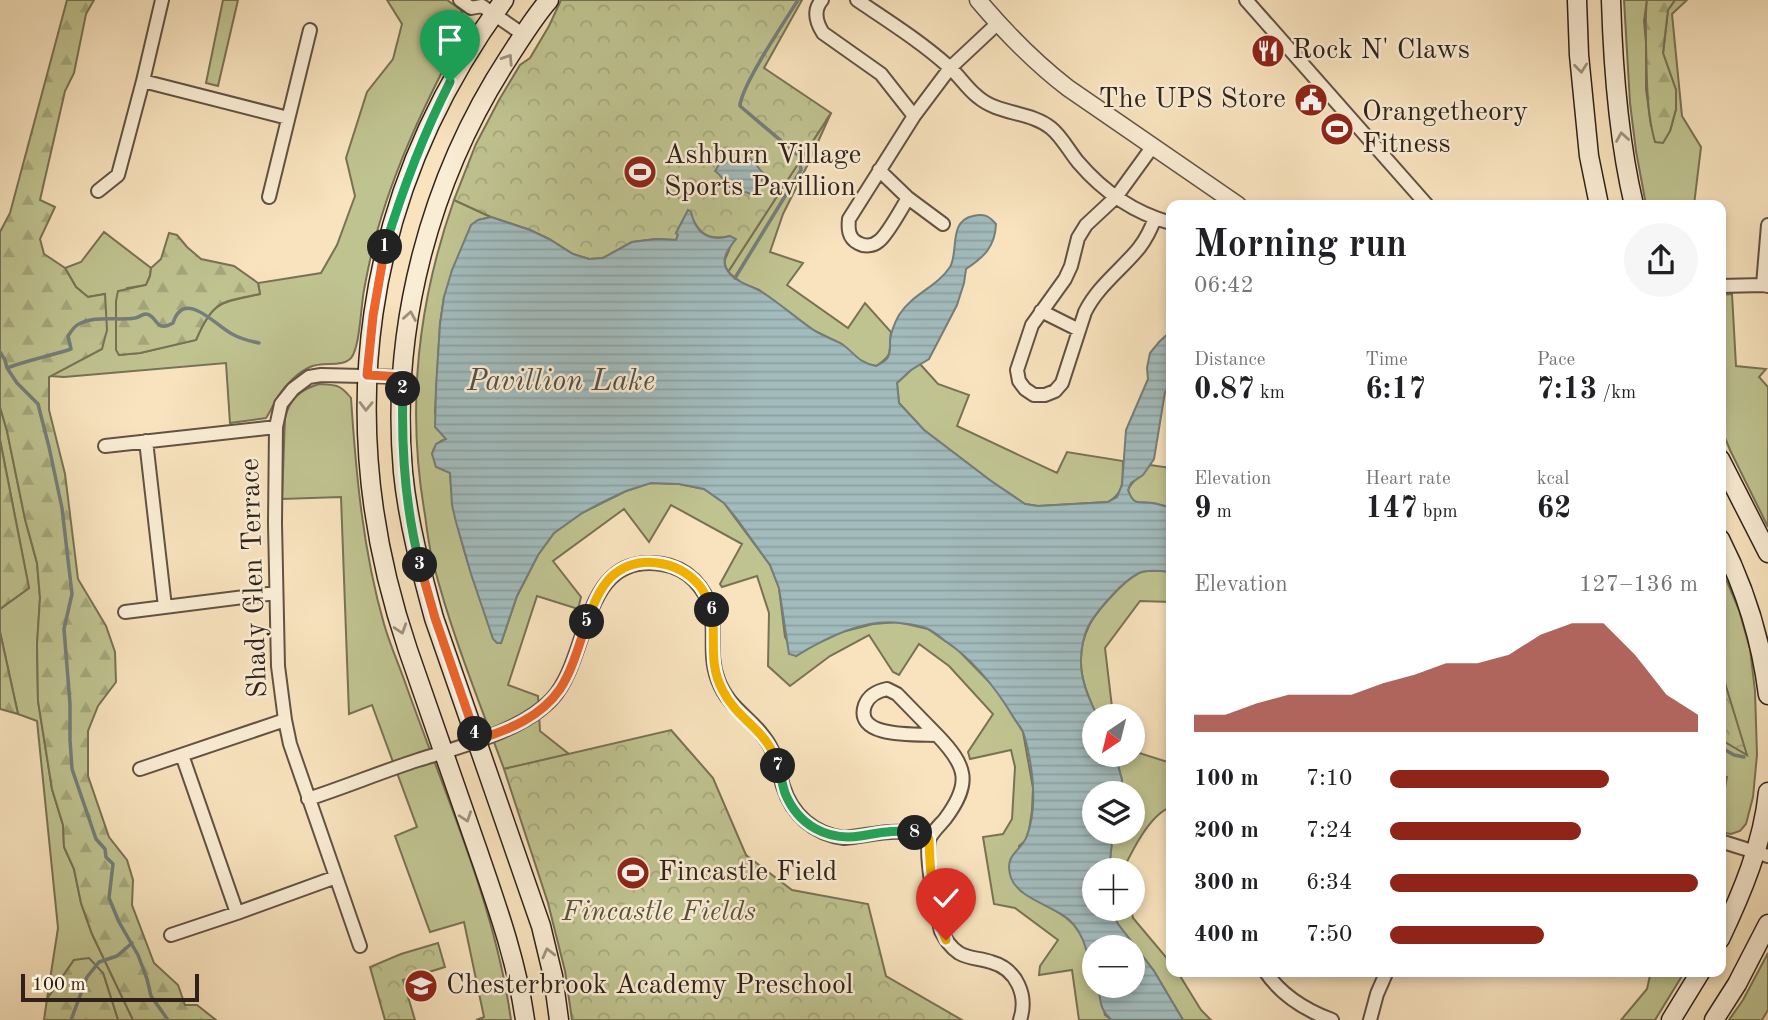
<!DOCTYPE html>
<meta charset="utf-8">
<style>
:root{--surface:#fff;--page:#f6f6f6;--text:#202124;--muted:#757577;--accent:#8f2418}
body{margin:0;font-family:"Old Standard TT",serif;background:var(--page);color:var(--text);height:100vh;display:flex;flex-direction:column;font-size:26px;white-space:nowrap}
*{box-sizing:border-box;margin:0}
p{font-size:23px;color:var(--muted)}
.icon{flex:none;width:38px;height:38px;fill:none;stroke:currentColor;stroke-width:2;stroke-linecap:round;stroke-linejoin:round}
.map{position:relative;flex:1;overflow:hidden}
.panel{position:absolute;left:1166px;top:200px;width:560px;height:777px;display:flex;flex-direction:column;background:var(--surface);border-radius:14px;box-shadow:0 4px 10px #0003}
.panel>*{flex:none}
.needle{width:46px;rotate:215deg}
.tools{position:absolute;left:1082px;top:704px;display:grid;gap:14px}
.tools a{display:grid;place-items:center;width:63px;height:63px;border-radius:50%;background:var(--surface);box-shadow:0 4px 10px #0003;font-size:35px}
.scale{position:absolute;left:21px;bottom:18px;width:178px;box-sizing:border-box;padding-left:7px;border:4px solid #30221a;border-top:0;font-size:19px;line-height:24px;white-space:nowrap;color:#30221a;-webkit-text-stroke:5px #faedd5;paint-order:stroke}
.pin{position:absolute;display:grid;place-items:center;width:60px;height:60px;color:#fff;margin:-72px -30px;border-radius:50% 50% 50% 0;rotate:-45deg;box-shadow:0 0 7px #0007}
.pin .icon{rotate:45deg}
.km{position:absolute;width:35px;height:35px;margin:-18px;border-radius:50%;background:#222;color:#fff;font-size:19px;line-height:35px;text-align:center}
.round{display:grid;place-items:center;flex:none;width:74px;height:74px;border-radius:37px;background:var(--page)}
.summary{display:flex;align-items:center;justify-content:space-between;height:119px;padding:0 28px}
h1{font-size:38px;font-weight:700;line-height:52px}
.metrics{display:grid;grid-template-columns:repeat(3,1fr);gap:10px;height:119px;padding:7px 28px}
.metrics div{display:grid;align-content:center}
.metrics b{font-size:30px;font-weight:700}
.metrics small{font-size:19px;font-weight:400}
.metrics p{font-size:19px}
.chart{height:196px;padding:14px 28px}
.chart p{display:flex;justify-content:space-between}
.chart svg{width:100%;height:126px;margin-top:7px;fill:var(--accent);opacity:.7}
ul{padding:0 28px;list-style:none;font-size:23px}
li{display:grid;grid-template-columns:112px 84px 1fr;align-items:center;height:52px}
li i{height:18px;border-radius:9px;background:var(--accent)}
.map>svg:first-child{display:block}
.grass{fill:#bfc390;stroke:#787255;stroke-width:2}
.forest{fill:url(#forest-firs);stroke:#787255;stroke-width:2}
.park{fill:url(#park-crowns);stroke:#787255;stroke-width:2}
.water{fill:url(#water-rules);stroke:#747e7b;stroke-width:2}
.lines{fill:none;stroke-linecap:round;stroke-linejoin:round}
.stream{stroke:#747e7b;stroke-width:3.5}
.minor-casing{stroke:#625243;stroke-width:16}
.tertiary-casing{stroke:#625243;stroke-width:19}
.secondary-casing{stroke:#30221a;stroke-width:21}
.minor{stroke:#faedd5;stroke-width:12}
.tertiary{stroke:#faedd5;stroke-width:16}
.secondary{stroke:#faedd5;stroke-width:18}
.oneway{stroke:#9f9281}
.split-1-casing{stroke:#fff;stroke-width:14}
.split-2-casing{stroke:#fff;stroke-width:14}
.split-3-casing{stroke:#fff;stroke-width:14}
.split-4-casing{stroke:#fff;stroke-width:14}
.split-5-casing{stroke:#fff;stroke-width:14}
.split-6-casing{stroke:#fff;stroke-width:14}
.split-7-casing{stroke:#fff;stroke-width:14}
.split-8-casing{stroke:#fff;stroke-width:14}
.split-9-casing{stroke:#fff;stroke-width:14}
.split-1{stroke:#22a559;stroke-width:9}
.split-2{stroke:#f0652b;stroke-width:9}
.split-3{stroke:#22a559;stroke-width:9}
.split-4{stroke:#f0652b;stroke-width:9}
.split-5{stroke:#f0652b;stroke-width:9}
.split-6{stroke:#f5b400;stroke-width:9}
.split-7{stroke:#f5b400;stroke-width:9}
.split-8{stroke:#22a559;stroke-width:9}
.split-9{stroke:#f5b400;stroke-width:9}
.labels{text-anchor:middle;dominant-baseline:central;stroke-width:5;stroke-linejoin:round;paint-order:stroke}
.poi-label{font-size:28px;fill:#30221a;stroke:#faedd5;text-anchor:start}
.street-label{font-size:28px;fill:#30221a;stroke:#faedd5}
.park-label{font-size:28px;font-style:italic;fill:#5b523d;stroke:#faedd5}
.water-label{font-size:30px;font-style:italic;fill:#52504b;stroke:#faedd5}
</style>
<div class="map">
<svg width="1768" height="1020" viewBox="0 0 1768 1020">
<defs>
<pattern id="forest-firs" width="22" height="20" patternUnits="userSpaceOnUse" patternTransform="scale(1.75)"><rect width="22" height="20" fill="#bfc390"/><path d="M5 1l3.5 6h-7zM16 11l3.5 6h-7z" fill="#a4a77c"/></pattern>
<pattern id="park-crowns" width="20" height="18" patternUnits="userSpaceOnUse" patternTransform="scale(1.75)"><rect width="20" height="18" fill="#bfc390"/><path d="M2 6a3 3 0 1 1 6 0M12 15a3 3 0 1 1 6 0" fill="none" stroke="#a4a77c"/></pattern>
<pattern id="water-rules" width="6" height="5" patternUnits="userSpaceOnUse" patternTransform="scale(1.75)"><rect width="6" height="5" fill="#a2bbbc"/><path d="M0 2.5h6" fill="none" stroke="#8ca0a1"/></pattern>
</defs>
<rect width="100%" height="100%" fill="#f8e3be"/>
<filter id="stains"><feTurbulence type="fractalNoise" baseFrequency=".00286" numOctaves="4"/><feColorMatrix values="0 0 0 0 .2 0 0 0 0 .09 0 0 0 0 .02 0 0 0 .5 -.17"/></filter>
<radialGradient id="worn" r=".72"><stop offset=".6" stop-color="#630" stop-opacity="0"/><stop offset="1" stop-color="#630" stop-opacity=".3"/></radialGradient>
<path class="grass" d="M223 0H238L218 86 206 83Z
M387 0H447L461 10 467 23C430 94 394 165 374 243 370 259 367 274 364 290 361 304 360 348 351 358 342 368 323 361 310 367 299 372 286 384 279 395 274 402 271 411 266 418L230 423 226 363 64 377 49 376 102 348 105 294 88 297 76 287 65 268 81 262 104 232 151 268 150 276 146 285 127 288 119 355 140 353 196 340C213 300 221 303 260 294L258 283 321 273 337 245 355 196 346 158 367 92 393 59 402 24Z
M1624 0H1647L1644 21 1646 42V89L1651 126 1670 131 1676 109V90L1663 54 1668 10 1675 0H1687L1672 14 1682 116 1701 147 1694 205H1646L1636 151 1630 103Z
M831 113 807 166 783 214 770 252 803 263 787 285 848 328 865 303 891 332C888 352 895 354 876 366L863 363 842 344 813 330 759 290 742 283 728 272Z
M454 200 491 217 478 220 444 297 440 324 435 413 446 439C438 441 434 446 432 454L450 473C452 515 465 556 479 596 484 610 489 624 493 638L501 643 517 596 538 555 554 533 582 513 626 491 650 483 679 484 704 489 724 503 770 565 779 588 785 637 796 656 814 645 842 632 873 624 898 622 928 629 958 650 996 689 1023 732 1033 788 1032 811 1029 830 1025 841 1019 846 1021 891C1045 905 1078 917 1087 947 1088 951 1088 955 1088 958 1090 970 1094 972 1094 985H1098L1105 1015 1112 1020H1079L1072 970 1039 975 1040 966 1058 940 1015 908 994 904 983 837 1003 834 1012 819 1015 767 1011 750 970 759 968 752 993 714 949 666 919 644 899 675 893 672 869 635 830 656 790 686 768 666 769 613 757 576 722 587 720 584 742 544 671 505 649 542 624 509 553 561 581 597 578 609 537 596 508 685 538 696 540 731 569 754 504 769C479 701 451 633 433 562 429 547 427 531 425 515 406 407 418 302 454 200Z
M1732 294 1736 366 1766 369 1759 377 1768 387V527L1730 450 1720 426V295Z
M920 364 938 384 969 395 957 426 1057 473 1067 452 1123 461C1122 479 1126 492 1108 502L1038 506 1025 504 991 481 924 430 899 403 897 383 911 370Z
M319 384C336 385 340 384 351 398 356 474 363 551 384 624 390 645 399 665 406 685 445 795 495 904 511 1020H476L484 1017 464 922 430 932 395 836 417 827 372 705 349 714 341 497 282 499 285 418C290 398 300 390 319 384Z
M0 407 7 431 25 519 37 563 40 598 37 645 38 701 52 789 63 825 64 847 74 869 81 903 92 934 133 1020H118L103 973 74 960 47 999 58 928 37 721 18 714 0 632V609L29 588 0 440Z
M1150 465 1171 468V508C1165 506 1158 504 1152 503 1139 501 1134 507 1128 490 1132 479 1142 477 1150 465Z
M1720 565 1739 610 1750 649 1755 691 1757 755 1753 797 1746 824 1740 831 1731 834 1720 832V814L1727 777 1720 775V739L1746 754 1720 667Z
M1164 571 1171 572V602L1140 601 1105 648 1112 707 1117 716H1097C1089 698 1080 679 1081 658 1081 647 1084 636 1089 626 1095 613 1128 575 1142 572 1149 570 1158 571 1164 571Z
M1132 742 1139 753 1171 763V807C1150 814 1132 851 1123 870H1109L1113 831H1132V793H1120L1122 780 1115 754H1132Z
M1110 908H1131L1133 918 1171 963V971H1177L1201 1010 1211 1020H1183L1154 971 1118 924Z
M1768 953V1010L1762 1020H1729L1743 1000Z
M1651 971H1685L1655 1020H1621L1647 989Z"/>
<path class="forest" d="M67 0H94L86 14 74 73 65 91 40 200 55 207 40 239 44 254 65 268 76 287 88 297 105 294 107 330 102 349 49 377V410L65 474 78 579 106 626 115 652 116 682 98 706 88 731V776L109 837 127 860 133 880 132 905 154 963 178 985 185 1005H197L216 1020H133L92 934 81 903 74 869 64 847 63 825 52 789 38 701 37 645 40 598 37 563 25 519 7 431 0 407V232L10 213Z
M1647 0H1675L1668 10 1663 53 1676 90V109L1670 131 1663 143 1655 142C1646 110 1647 77 1646 44 1646 29 1645 15 1647 0Z
M169 233 177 235 187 247 201 259 234 266 258 283 260 294C221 302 213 300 196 340L140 353 119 355 116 350V301L118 291 146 285 150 276 151 268 161 259Z
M0 440 29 588 0 609Z
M0 632 18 714 0 709Z
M89 958 103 973 118 1020H44L47 999 74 960Z"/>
<path class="park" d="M561 0H802L764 68 831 113 728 272C721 258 727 259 730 247 730 245 730 237 730 236 705 242 698 231 688 211L676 233 678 235 676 240 656 239 632 242 603 258 589 259 573 254 549 239 530 230 491 217 454 200 476 144 499 100 520 65 530 58 549 26Z
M1720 667 1747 755 1720 739Z
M671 730 713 778 746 855 792 890 868 904 886 976 962 1020H572L565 971 548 903 504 769Z
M438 943 445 967 403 980 415 1020H385L370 967 401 954Z"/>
<path class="water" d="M728 151C736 156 745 153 752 160 758 165 758 170 765 174L752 195C745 190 738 192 731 188 723 183 723 176 715 171Z
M688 210 691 212C696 234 709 242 730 236L736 239C729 248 721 258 726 268 733 282 750 285 762 292 781 304 797 319 815 331 823 336 832 339 840 343 855 352 856 362 876 366 880 364 886 361 888 357 891 351 890 346 890 341 891 331 894 324 899 315 912 294 937 287 950 267 959 252 948 221 973 216 984 213 989 216 996 224 995 247 984 257 966 269L964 283 957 305 929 359 911 370 897 383 899 403 924 430 991 481 1025 504 1038 506 1108 502 1117 497 1122 485 1126 430 1148 379 1147 368 1150 353 1159 342 1171 331V387L1165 392 1154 459 1143 475 1131 483 1128 490C1134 507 1139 501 1152 503 1158 504 1165 506 1171 508V572C1162 571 1147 569 1139 573 1122 582 1100 607 1090 623 1084 633 1081 648 1081 659 1080 680 1089 698 1097 716H1094V754H1115L1122 780 1120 793H1094V831H1113L1109 870H1094V908H1110L1118 924 1154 971 1183 1020H1112C1099 1010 1101 1001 1098 985H1132V947H1094V973C1086 956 1087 941 1074 925 1059 906 1020 901 1011 878 1003 854 1021 852 1027 836 1032 822 1034 805 1033 789 1033 775 1028 745 1023 732 1021 727 1017 723 1014 718 996 688 974 660 944 640 939 636 933 631 926 628 919 625 909 624 900 623 866 618 825 638 796 656L789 654 779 588 770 565 737 519 724 503 704 489 679 484 651 483 626 491 603 502 582 513 554 533 538 555 517 596 501 643H497L493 639 471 574 456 522 452 505 450 473 436 467 432 454 436 444 446 439 435 427 436 387 440 324 444 297 452 270 471 225 478 220 491 217 530 230 549 239 573 254 589 259 603 258 632 242 656 239 676 240 678 235 676 233Z"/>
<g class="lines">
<path class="stream" d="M735 278 801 170 799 156 740 106C741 86 785 21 798 0
M0 352 5 360 7 368C28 360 50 356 71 349L68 336C71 332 74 326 79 324 95 315 117 321 135 318 138 318 141 315 145 314 158 314 154 334 173 323 184 288 215 325 232 334 241 339 249 341 259 343
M7 368 17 383 38 404 49 447 62 508 72 594 64 629 70 704V740L72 769 96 839 105 849 106 857 113 864 109 898 119 922 138 955 147 979 151 996 168 1020
M1720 747 1734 755 1744 757
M71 1020 87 977 99 962 117 956 132 943"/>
<defs>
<path id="minor" d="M460 0 471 8 482 6 524 35
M822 0C813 10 816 22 823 33L881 74 914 116
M857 0C888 21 920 41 948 66 959 75 966 88 978 97 999 115 1030 111 1051 128 1062 137 1069 151 1078 162 1102 190 1134 213 1171 223
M1246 0 1427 205
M143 81 288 118
M1153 146 1116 197 1086 225 1078 238 1071 266 1065 279 1032 325 1017 370 1019 381 1025 389 1034 395H1045L1055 391 1062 383 1085 312C1098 286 1121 270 1139 248 1146 239 1151 229 1155 218
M879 170 908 198 943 224
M98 191 118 175 143 81 162 0
M269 197 310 30
M908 198C901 209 888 234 879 241 873 246 865 247 858 243 848 238 848 228 849 219L914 116 950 68 998 23
M1763 285 1768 225
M1720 286 1763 285 1768 286
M1041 311 1079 330
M146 441 165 607
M105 446 276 427
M125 612 276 593
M887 689 897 694 937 735C918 734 853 739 865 705 869 695 877 691 887 689Z
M937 735C967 766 972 783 945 819 940 825 931 833 929 840 925 859 936 911 941 931 946 940 950 947 959 953 969 959 980 958 991 962 1017 969 1028 996 1020 1020
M182 755 237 913
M140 769 285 720
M308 799C345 787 381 772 418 760 460 747 522 731 552 699 591 657 580 551 662 564 675 566 685 571 694 580 726 613 704 644 718 680 728 707 749 716 764 737 776 752 778 769 783 786 792 815 814 834 844 838 875 835 899 825 929 839
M1720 841 1768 856
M171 935 237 913 336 877
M360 946 290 744 285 720 278 666 275 523 276 427 281 404 293 389 309 377 321 375 403 377
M1265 971C1281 995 1305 1010 1332 1020
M1370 1020 1377 994 1387 971"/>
<path id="tertiary" d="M978 0C1006 33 1034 62 1068 88L1238 205"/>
<path id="secondary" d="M504 0C361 195 331 423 408 650 431 718 456 786 479 854 498 909 517 963 525 1020
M549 0C534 17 522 37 509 57 430 178 390 328 403 472 408 522 421 570 434 618L541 926 553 976 559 1020
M1577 0 1579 55 1589 156 1599 205
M1611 0C1613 68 1618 138 1634 205
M1720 459 1768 553
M1720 539C1746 590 1761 639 1768 695
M1720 939C1742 893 1763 843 1768 792
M1671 1020 1701 971
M1714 1020 1737 984 1768 924"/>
</defs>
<use href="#minor" class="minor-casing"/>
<use href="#tertiary" class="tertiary-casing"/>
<use href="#secondary" class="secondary-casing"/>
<use href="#minor" class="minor"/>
<use href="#tertiary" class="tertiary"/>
<use href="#secondary" class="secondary"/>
</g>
<defs><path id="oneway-chevron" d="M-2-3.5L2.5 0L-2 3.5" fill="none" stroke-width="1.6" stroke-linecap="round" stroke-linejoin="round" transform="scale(1.75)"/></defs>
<g class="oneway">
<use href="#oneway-chevron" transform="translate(508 59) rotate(-57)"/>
<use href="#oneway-chevron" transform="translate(1581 68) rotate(84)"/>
<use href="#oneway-chevron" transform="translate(1622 137) rotate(-99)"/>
<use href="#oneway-chevron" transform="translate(410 316) rotate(-80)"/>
<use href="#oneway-chevron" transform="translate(366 406) rotate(91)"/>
<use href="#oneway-chevron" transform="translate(401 629) rotate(72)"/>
<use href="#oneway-chevron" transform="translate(466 817) rotate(71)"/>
<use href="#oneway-chevron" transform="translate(548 953) rotate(-104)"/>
</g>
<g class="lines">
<defs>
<path id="split-1" d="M385 247C402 191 423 135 450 82"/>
<path id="split-2" d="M385 247 373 316 367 375 403 377V389"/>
<path id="split-3" d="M403 389C401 449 405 507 420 565"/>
<path id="split-4" d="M420 565 435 618 475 734"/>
<path id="split-5" d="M475 734 477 740C508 730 541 717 560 689 573 669 579 644 587 622"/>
<path id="split-6" d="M587 622C593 606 598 591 610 578 636 553 677 560 699 585 705 592 708 601 712 610"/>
<path id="split-7" d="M712 610C716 639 708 664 723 691 739 722 767 728 778 766"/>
<path id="split-8" d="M778 766C781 775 782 784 785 793 798 825 827 841 860 836 879 833 896 829 915 833"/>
<path id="split-9" d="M915 833 929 839C930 869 932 912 946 940"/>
</defs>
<use href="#split-1" class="split-1-casing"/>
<use href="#split-2" class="split-2-casing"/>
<use href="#split-3" class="split-3-casing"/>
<use href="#split-4" class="split-4-casing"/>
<use href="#split-5" class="split-5-casing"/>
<use href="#split-6" class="split-6-casing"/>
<use href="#split-7" class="split-7-casing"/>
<use href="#split-8" class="split-8-casing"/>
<use href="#split-9" class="split-9-casing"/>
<use href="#split-1" class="split-1"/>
<use href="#split-2" class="split-2"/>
<use href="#split-3" class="split-3"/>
<use href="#split-4" class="split-4"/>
<use href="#split-5" class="split-5"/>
<use href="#split-6" class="split-6"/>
<use href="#split-7" class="split-7"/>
<use href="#split-8" class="split-8"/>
<use href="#split-9" class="split-9"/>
</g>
<defs>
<symbol id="restaurant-disc" viewBox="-11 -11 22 22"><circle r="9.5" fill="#8f2418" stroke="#faedd5"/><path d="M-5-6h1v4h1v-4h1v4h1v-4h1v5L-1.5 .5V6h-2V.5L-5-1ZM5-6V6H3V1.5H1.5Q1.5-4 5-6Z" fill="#fff"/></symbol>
<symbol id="civic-disc" viewBox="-11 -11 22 22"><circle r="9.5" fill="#8f2418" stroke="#faedd5"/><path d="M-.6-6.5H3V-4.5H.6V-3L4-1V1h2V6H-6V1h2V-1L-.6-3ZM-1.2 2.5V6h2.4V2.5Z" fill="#fff"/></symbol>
<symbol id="stadium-disc" viewBox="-11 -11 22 22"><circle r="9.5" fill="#8f2418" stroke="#faedd5"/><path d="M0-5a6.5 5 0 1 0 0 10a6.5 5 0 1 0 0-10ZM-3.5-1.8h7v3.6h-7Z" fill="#fff"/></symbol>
<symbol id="school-disc" viewBox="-11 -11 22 22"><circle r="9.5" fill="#8f2418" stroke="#faedd5"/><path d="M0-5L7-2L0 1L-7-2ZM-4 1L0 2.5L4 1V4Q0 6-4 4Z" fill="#fff"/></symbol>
</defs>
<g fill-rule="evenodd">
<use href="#restaurant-disc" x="1249" y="32" width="38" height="38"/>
<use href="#civic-disc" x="1292" y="81" width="38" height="38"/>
<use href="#stadium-disc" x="1318" y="110" width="38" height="38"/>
<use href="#stadium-disc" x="621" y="153" width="38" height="38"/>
<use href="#stadium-disc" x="614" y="854" width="38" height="38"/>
<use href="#school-disc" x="402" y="967" width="38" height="38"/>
</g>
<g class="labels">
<g class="poi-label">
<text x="1292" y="51">Rock N' Claws</text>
<text x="1286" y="100" text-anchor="end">The UPS Store</text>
<text x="1362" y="113">Orangetheory<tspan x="1362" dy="32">Fitness</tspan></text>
<text x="664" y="156">Ashburn Village<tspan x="664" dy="32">Sports Pavillion</tspan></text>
<text x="658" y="873">Fincastle Field</text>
<text x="446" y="986">Chesterbrook Academy Preschool</text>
</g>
<g class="street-label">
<text transform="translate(255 578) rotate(-92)">Shady Glen Terrace</text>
</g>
<g class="park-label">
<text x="659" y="913">Fincastle Fields</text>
</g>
<g class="water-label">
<text x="561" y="382">Pavillion Lake</text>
</g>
</g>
<rect width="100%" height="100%" filter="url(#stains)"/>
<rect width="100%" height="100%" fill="url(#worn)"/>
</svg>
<div class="tools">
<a><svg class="needle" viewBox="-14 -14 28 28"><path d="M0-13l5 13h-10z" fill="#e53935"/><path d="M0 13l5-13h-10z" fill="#757577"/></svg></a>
<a><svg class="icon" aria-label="layers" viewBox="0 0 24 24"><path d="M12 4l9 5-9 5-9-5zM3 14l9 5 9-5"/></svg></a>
<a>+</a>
<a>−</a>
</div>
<div class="scale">100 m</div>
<div class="pin" style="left:450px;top:82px;background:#1e9e55"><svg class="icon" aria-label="arrive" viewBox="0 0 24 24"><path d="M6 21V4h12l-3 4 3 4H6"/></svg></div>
<div class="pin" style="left:946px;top:940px;background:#d93025"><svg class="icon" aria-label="check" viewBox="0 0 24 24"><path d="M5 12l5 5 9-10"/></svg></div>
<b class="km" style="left:385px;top:247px">1</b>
<b class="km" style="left:403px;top:389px">2</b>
<b class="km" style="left:420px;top:565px">3</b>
<b class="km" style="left:475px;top:734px">4</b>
<b class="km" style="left:587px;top:622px">5</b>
<b class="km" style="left:712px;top:610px">6</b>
<b class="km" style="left:778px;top:766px">7</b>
<b class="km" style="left:915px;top:833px">8</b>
<section class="panel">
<div class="summary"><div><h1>Morning run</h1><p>06:42</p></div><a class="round"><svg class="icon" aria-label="share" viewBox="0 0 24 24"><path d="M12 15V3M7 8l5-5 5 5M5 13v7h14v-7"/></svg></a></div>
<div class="metrics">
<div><p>Distance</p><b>0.87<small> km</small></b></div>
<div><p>Time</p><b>6:17</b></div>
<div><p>Pace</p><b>7:13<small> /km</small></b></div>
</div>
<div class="metrics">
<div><p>Elevation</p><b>9<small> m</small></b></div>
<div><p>Heart rate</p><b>147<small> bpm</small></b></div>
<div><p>kcal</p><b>62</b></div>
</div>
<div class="chart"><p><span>Elevation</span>127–136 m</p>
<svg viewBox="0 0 160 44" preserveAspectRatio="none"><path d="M0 44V38L10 38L20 34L30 31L40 31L50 31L60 27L70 24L80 20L90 20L100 17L110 10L120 6L130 6L140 17L150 31L160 38V44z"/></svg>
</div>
<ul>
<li><b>100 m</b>7:10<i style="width:71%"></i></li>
<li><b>200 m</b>7:24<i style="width:62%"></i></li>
<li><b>300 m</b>6:34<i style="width:100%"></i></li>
<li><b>400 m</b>7:50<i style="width:50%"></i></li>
</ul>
</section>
</div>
